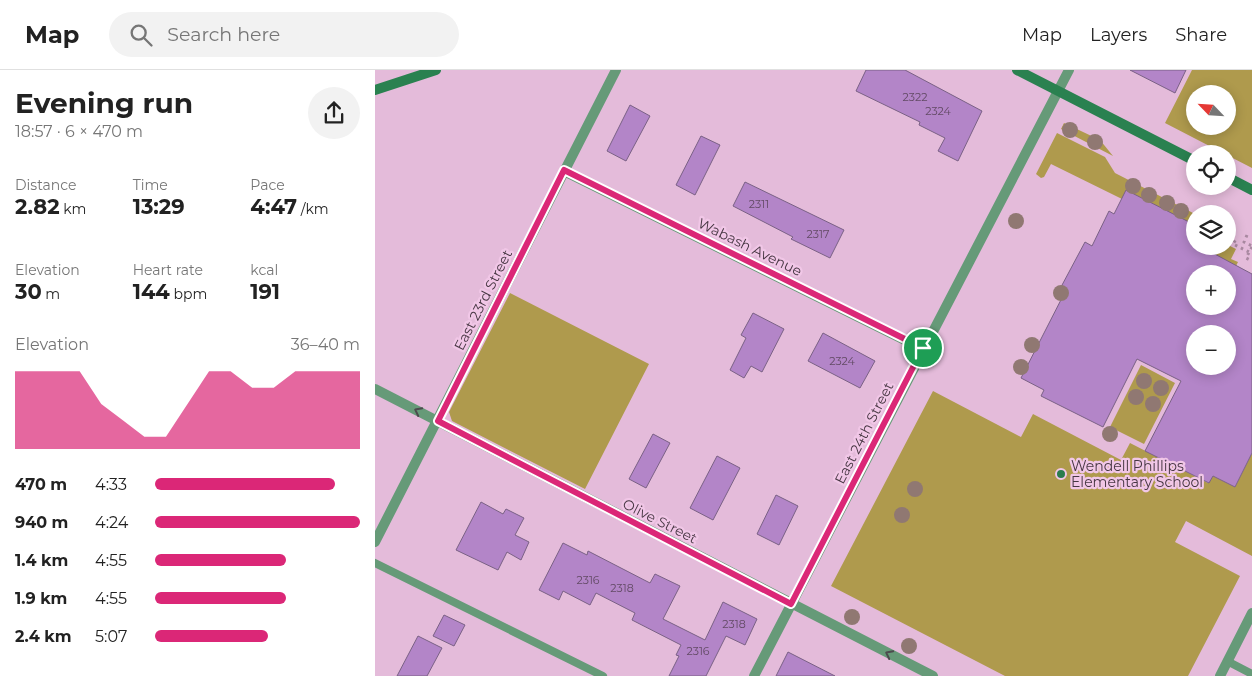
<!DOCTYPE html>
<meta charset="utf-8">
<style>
:root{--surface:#fff;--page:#f2f2f2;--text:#222;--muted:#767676;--line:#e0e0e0;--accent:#db2777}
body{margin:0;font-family:Montserrat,sans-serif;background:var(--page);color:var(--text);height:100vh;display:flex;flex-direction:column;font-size:19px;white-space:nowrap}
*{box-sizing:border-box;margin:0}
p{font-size:16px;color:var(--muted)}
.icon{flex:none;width:28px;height:28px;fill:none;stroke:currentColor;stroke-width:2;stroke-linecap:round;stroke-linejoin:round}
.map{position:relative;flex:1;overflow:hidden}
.panel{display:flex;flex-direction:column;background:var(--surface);width:375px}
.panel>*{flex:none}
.needle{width:32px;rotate:295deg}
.tools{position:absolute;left:811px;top:15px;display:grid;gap:10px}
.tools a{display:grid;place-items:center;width:50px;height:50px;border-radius:50%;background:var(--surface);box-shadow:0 2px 12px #0003;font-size:25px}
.pin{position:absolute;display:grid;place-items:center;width:42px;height:42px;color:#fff;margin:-21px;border:2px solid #fff;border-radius:50%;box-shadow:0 1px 5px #0007}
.round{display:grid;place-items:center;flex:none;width:52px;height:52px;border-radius:26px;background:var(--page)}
.head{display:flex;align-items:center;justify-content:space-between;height:85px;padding:0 15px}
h1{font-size:28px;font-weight:700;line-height:38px}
.stats{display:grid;grid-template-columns:repeat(3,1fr);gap:8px;height:85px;padding:5px 15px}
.stats div{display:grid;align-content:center}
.stats b{font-size:21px;font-weight:700}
.stats small{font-size:14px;font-weight:400}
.stats p{font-size:14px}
.chart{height:140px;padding:10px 15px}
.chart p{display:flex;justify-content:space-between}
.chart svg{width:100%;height:90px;margin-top:5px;fill:var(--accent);opacity:.7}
ul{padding:0 15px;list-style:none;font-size:16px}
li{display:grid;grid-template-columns:80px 60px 1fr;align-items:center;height:38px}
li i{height:12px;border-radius:6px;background:var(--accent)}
header{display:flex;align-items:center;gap:30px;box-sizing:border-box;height:70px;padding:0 25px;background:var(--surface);border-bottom:1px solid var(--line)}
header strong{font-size:24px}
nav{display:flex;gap:28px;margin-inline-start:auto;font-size:18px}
.search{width:350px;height:45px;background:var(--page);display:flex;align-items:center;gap:12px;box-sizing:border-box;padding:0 18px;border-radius:28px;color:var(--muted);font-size:19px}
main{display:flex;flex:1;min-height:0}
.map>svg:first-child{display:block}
.green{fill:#af9a4d;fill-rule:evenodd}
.building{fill:#b385c8;stroke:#7a6185;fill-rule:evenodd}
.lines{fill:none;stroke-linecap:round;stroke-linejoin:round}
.path{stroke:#a989a1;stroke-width:3;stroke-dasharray:2.5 4;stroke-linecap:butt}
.service{stroke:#669a78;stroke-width:8}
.minor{stroke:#669a78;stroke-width:10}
.secondary{stroke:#2a8150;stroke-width:10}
.tree{fill:#907872}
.oneway{stroke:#4d4b4e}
.route-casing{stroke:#fff;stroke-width:10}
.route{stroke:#db2777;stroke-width:6}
.poi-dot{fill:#2b7c4d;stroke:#f1c7e7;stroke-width:2}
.labels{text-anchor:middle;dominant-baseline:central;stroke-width:4.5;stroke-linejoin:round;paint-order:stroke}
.number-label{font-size:11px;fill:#624a64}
.street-label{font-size:14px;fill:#473743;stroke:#f1c7e7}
.poi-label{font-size:14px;fill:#473743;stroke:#f1c7e7;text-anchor:start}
</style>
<header>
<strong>Map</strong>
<div class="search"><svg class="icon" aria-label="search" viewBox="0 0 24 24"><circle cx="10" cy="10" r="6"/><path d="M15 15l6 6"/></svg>Search here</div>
<nav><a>Map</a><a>Layers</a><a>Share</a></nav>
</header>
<main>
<section class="panel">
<div class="head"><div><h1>Evening run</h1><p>18:57 · 6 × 470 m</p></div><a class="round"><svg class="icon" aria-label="share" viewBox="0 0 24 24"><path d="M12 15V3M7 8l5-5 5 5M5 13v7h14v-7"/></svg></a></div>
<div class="stats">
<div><p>Distance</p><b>2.82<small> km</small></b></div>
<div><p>Time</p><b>13:29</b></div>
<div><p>Pace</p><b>4:47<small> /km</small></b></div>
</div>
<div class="stats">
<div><p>Elevation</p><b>30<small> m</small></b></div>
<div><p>Heart rate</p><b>144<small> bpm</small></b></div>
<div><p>kcal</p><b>191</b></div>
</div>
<div class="chart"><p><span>Elevation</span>36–40 m</p>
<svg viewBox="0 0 160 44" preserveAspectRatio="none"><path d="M0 44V6L10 6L20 6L30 6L40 22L50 30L60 38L70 38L80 22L90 6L100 6L110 14L120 14L130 6L140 6L150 6L160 6V44z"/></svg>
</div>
<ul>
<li><b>470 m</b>4:33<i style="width:88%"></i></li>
<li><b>940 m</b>4:24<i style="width:100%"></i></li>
<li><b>1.4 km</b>4:55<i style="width:64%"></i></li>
<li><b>1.9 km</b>4:55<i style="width:64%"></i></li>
<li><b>2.4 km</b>5:07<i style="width:55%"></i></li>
</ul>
</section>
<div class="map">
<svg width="877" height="606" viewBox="0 0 877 606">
<rect width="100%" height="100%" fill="#e4bbda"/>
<path class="green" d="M817 0H877V98L790 53ZM820 24H852V56H820Z
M689 53 725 70 738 86 686 59Z
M682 63 730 87 740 103 820 144V155L747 129 676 94 669 107 666 108 661 104Z
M853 168 856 170 853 175 861 179 856 189 863 192 859 200 852 204 836 182 839 176H852Z
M135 223 274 294 210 419 77 351 74 342Z
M766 295 800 313 769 374 735 357Z
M558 321 646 367 658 344 746 390 755 373 833 413 838 406 860 417 877 383V486L811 451 800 472 865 506 813 606H630L456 516Z"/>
<path class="building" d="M491 0H530L607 41 583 91 563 81 570 68 544 55 545 52 481 21Z
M755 0H811L800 23Z
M255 35 275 46 251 91 232 81Z
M326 66 345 75 320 125 301 115Z
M370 112 469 160 455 188 416 169 418 167 358 136Z
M751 120 820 155V176H839L836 182 877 204V383L860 417 838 406 834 413 770 381 806 311 762 289 728 357 666 326 669 320 646 308 691 220 686 217 710 172 717 176 734 141 739 144ZM820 204H852V236H820ZM820 264H852V296H820Z
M378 243 409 259 387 302 376 296 369 308 355 300 371 268 366 265Z
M448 263 500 291 485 318 433 291Z
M278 364 295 373 271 418 254 409Z
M342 386 365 398 338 450 315 438Z
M401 425 423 436 404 475 382 464Z
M106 432 128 444 131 439 149 448 140 465 154 472 146 490 132 482 123 500 81 480Z
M188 473 212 485 213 481 275 513 280 504 305 516 288 549 330 570 348 532 382 549 370 575 351 566 331 606H294L304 586 301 585 306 575 257 550 260 543 221 523 215 535 188 521 184 530 164 520Z
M69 545 90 555 79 576 58 566Z
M43 566 67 578 52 606H22Z
M413 582 460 606H401Z"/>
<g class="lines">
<path class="path" d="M857 157 853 165 861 169 858 174 874 182
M872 165 869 172 877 176
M877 177 871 188 877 191"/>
<path class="service" d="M0 493 228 606
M852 591 877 604"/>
<path class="minor" d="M189 101 548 279
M0 319 558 606
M0 472 241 0
M379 606 694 0
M845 606 877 543"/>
<path class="secondary" d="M642 0 820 91
M0 20 61 0
M852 107 877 120"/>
</g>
<g class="tree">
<circle cx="695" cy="60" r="8"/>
<circle cx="720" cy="72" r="8"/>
<circle cx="758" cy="116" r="8"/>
<circle cx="774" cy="125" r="8"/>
<circle cx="792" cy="133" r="8"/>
<circle cx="806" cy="141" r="8"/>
<circle cx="641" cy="151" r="8"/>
<circle cx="686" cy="223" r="8"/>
<circle cx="657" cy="275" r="8"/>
<circle cx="646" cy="297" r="8"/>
<circle cx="769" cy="311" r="8"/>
<circle cx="786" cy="318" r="8"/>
<circle cx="761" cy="327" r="8"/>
<circle cx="778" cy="334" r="8"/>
<circle cx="735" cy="364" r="8"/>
<circle cx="540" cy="419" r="8"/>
<circle cx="527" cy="445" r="8"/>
<circle cx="477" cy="547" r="8"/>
<circle cx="534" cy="576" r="8"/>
</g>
<defs><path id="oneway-chevron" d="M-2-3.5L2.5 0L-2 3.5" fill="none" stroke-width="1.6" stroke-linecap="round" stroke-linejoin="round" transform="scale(1.25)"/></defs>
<g class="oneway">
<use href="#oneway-chevron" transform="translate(43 341) rotate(-153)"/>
<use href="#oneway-chevron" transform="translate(514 584) rotate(-153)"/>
</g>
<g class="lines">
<defs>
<path id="route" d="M189 100 548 278 416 534 63 351Z"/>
</defs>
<use href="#route" class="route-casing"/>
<use href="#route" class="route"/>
</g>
<circle class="poi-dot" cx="686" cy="404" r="5"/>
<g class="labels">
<g class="number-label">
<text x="540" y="27">2322</text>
<text x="563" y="41">2324</text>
<text x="384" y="134">2311</text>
<text x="443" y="164">2317</text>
<text x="467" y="291">2324</text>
<text x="213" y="510">2316</text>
<text x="247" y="518">2318</text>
<text x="359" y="554">2318</text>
<text x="323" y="581">2316</text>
</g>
<g class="street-label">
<text transform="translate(375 177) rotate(26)">Wabash Avenue</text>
<text transform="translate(108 230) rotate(-63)">East 23rd Street</text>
<text transform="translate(489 363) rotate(-63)">East 24th Street</text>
<text transform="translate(285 451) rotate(27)">Olive Street</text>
</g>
<g class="poi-label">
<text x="696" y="396">Wendell Phillips<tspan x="696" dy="16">Elementary School</tspan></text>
</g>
</g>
</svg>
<div class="tools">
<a><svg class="needle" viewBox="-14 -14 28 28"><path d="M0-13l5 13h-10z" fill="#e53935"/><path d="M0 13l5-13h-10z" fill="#767676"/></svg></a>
<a><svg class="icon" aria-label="locate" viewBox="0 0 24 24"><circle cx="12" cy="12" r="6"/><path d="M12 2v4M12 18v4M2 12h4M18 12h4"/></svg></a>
<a><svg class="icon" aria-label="layers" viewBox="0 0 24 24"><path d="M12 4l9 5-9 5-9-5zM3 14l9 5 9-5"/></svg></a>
<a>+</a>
<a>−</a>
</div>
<div class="pin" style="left:548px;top:278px;background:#1e9e55"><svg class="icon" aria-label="arrive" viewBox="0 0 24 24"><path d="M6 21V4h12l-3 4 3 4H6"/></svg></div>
</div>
</main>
